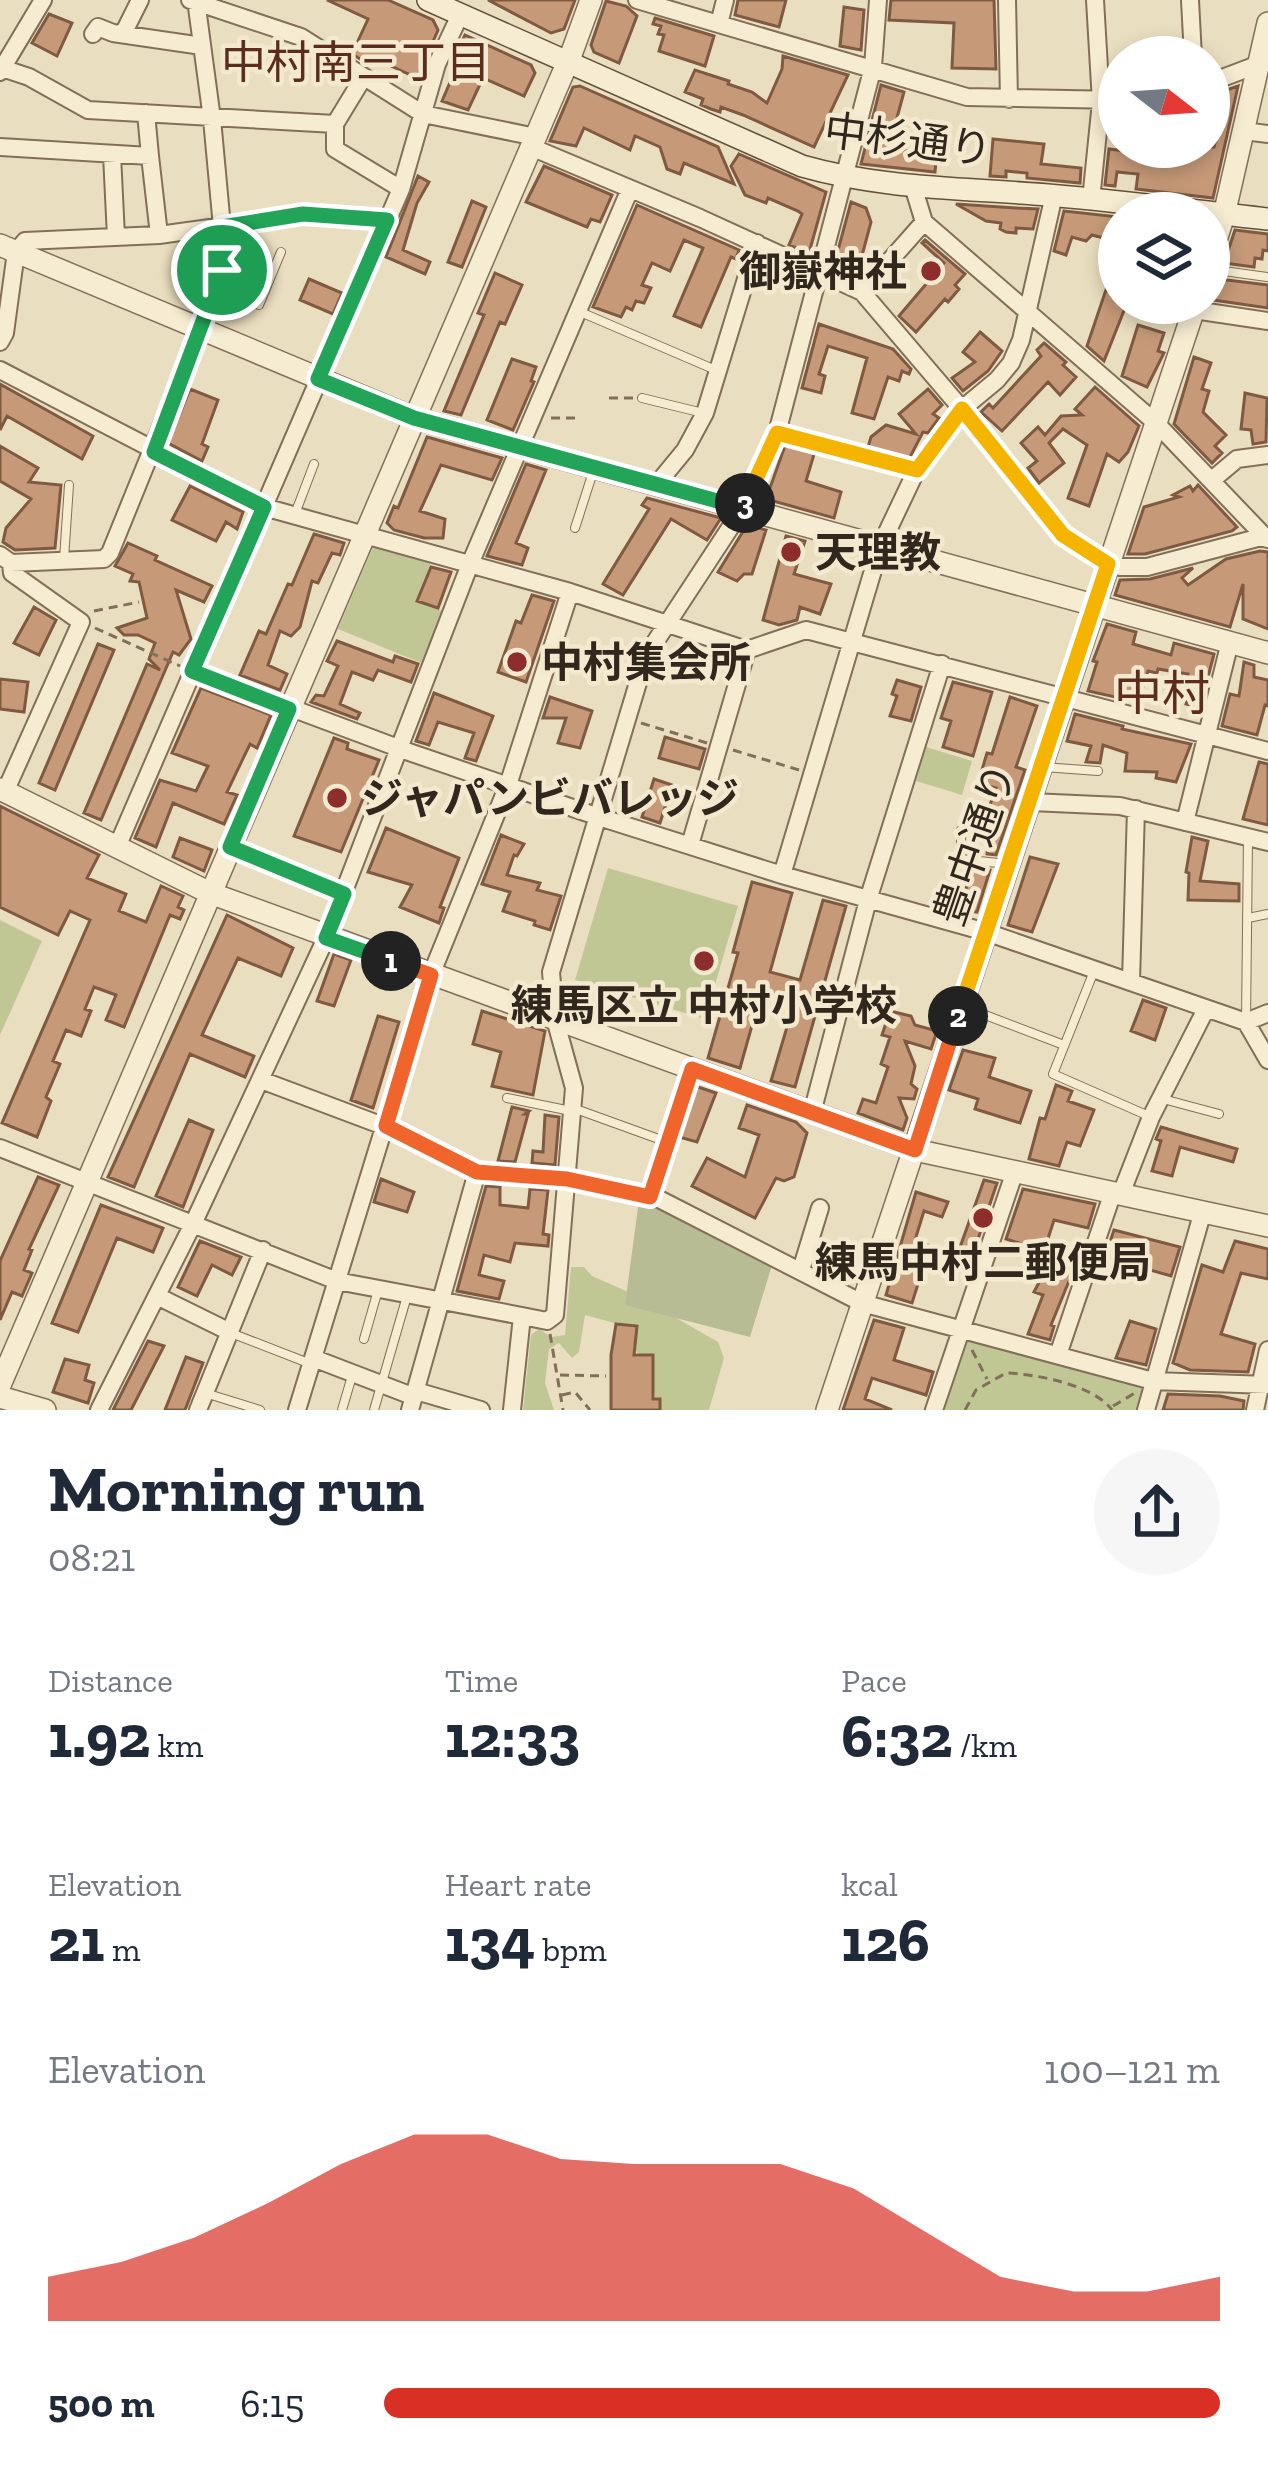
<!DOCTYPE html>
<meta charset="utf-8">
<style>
:root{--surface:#fff;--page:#f6f6f7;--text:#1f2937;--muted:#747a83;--accent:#d93025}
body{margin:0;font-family:"Zilla Slab","Noto Sans JP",serif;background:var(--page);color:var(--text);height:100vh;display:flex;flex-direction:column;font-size:45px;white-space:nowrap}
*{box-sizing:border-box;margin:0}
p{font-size:39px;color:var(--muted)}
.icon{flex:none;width:66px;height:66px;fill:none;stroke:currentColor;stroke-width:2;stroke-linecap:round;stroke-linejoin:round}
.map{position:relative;height:1410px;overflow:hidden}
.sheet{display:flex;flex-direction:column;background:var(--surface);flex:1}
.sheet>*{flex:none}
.needle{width:78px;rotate:107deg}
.buttons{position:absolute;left:1098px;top:36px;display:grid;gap:24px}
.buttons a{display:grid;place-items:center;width:132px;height:132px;border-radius:50%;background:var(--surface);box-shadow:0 6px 18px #0003;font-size:60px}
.pin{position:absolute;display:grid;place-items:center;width:102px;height:102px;color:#fff;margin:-51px;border:6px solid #fff;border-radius:50%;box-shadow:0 3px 12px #0007}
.km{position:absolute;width:60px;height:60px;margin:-30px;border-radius:50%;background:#222;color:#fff;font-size:33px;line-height:60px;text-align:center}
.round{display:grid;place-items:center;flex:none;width:126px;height:126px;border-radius:63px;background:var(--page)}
.overview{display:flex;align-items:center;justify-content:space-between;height:204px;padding:0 48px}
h1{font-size:66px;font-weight:700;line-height:90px}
.figures{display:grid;grid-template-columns:repeat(3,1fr);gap:18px;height:204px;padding:12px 48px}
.figures div{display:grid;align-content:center}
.figures b{font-size:60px;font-weight:700}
.figures small{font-size:33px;font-weight:400}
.figures p{font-size:33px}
.chart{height:336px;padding:24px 48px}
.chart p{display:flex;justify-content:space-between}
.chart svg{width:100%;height:216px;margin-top:12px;fill:var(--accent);opacity:.7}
ul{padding:0 48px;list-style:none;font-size:39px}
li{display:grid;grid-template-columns:192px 144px 1fr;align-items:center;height:90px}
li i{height:30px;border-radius:15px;background:var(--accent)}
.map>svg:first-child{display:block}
.green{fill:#c0c795}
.cemetery{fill:#b7bc94}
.building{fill:#c69a78;stroke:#7f5a41;stroke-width:3}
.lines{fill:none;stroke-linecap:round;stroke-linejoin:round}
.service-casing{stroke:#826f59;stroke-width:10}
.minor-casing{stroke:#826f59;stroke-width:20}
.tertiary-casing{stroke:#826f59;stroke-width:24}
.secondary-casing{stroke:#63513c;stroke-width:24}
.path{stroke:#826f59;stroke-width:3;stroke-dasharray:9 6;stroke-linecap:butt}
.service{stroke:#f6ecd2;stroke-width:8}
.minor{stroke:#f6ecd2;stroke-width:16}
.tertiary{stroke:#f6ecd2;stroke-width:21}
.secondary{stroke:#f6ecd2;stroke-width:21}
.split-1-casing{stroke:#fff;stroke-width:24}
.split-2-casing{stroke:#fff;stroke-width:24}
.split-3-casing{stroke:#fff;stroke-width:24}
.split-4-casing{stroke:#fff;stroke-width:24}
.split-1{stroke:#22a559;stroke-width:15}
.split-2{stroke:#f0652b;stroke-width:15}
.split-3{stroke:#f5b400;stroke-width:15}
.split-4{stroke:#22a559;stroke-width:15}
.poi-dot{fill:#8d2e2d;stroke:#f2e9cf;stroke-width:4.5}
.labels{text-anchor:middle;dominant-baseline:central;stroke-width:9;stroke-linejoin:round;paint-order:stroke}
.street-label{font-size:42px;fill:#32271d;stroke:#f2e9cf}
.poi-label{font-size:42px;font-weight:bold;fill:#32271d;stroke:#f2e9cf;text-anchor:start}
.neighbourhood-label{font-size:45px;fill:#5c2d1f;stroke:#f2e9cf}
.quarter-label{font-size:48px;fill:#5c2d1f;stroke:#f2e9cf}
</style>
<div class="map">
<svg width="1268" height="1410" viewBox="0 0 1268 1410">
<rect width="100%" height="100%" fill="#eadec0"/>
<path class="green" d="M378 544 432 560 415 602 445 612 424 664 338 629 373 547Z
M926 747 972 761 962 795 916 781Z
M608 868 738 906 705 1019 575 980Z
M0 920 42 941 0 1035Z
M571 1267H584L592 1276 640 1297 718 1342 724 1358 709 1410H658L647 1362 636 1351 633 1328 585 1315 579 1352 572 1358 559 1343 549 1349 545 1383 554 1410H523L531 1335 539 1329 551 1337 565 1335Z
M968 1337 1146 1387 1140 1410H939L962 1340Z"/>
<path class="cemetery" d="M639 1200 657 1205 772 1265 750 1337 625 1305Z"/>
<path class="building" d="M327 0H388L433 20 438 30 417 78 376 59 370 65 352 54 368 19Z
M488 0H575L564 29 551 33Z
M738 0H786L779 27 735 15Z
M891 0H994L996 69 952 68 954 23 889 20Z
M606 1 626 6 637 16 619 63 594 52 591 45Z
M844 7 864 10 861 50 840 46Z
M49 14 72 23 57 56 32 43Z
M655 18 714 36 705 66 659 51 664 35 658 34 661 26 653 24Z
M465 35 531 65 535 73 524 96 483 78 468 110 442 101 457 66 452 63Z
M783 56 848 75 814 147 743 115 721 107 720 112 711 109 701 105 703 99 685 92 695 70 729 81 728 84 752 92 767 103 782 69Z
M881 85 904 92 889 147 919 154 921 138 938 140 935 172 861 164Z
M580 86 718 147 734 184 684 163 680 174 667 169 660 147 635 136 630 150 584 128 576 146 550 141 573 87Z
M1238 86 1213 198 1136 189 1138 174 1117 172 1115 186 1105 185 1109 149 1149 154 1151 147H1214L1221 121 1209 117V96Z
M993 139 1044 144 1041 164 1081 168 1080 183 1027 178V173L1006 171V177L990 176Z
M739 154 826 192 809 253 789 245 802 214 798 211 768 198 766 203 745 195 731 166Z
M544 166 612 195 600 222 591 219 587 227 526 202Z
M418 176 429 182 417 203 403 250 430 262 425 274 386 257Z
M472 201 486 207 462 267 448 262Z
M851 202 866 208 871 222 860 263 866 264 859 276 834 265Z
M956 204 1016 208 1038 209 1033 229 1016 228V233L1006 232 1000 229 1001 223 986 221Z
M637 205 739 250 736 259 731 257 701 327 674 316 703 248 684 240 670 271 652 263 642 285 651 288 644 303 636 301 632 310 626 307 621 317 593 307Z
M1064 211 1119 217V303H1127L1104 361 1087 346 1111 275 1106 274 1111 240 1092 235 1086 241 1072 237 1066 255 1054 251Z
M1235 230 1268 234V251L1263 250 1262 259 1255 258 1254 267 1224 263Z
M925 240 965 274 955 285 959 289 948 302 945 299 916 332 899 316 944 263 922 243Z
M495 273 522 285 505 324 500 322 461 415 444 411 484 315 478 313Z
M309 279 342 293 333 314 300 300Z
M1219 279 1268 285V308L1213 300Z
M819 324 893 349 911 369 909 374 902 371 899 381 888 377 874 419 852 413 867 358 828 346 819 374 825 376 821 393 802 388Z
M1138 325 1164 333 1158 351 1164 353 1147 387 1122 376Z
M980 332 1002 351 988 371 963 391 952 378 975 362 963 352Z
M1044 343 1066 362 1063 365 1076 377 1060 395 1048 382 1002 431 981 412 989 404 993 408 1041 356 1037 350Z
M1194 357 1211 363 1202 389 1209 391 1203 412 1226 435 1215 446 1222 453 1212 463 1174 424Z
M512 359 536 367 531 381 534 382 513 430 487 420Z
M0 384 93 436 82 459 7 416 0 430Z
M1095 387 1139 426 1128 452 1119 462 1107 454 1089 506 1068 498 1087 445 1063 429 1049 443 1064 463 1039 483 1028 468 1037 461 1021 443 1038 427 1045 435 1061 416 1082 415 1075 409Z
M190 389 218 400 202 444 208 447 202 461 168 443Z
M928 389 942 405 933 414 939 418 928 433 923 432 909 459 868 447 871 437 886 425 916 434 899 414Z
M1245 393 1267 398 1266 442 1253 444 1251 430 1241 429Z
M427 437 502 458 492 480 441 465 420 511 445 519 443 538H424L394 530 387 523 394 506 398 508Z
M786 443 815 451 806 481 841 492 834 518 766 499Z
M0 446 38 468 29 482 61 485 55 548 15 550 3 542 6 528 31 499 0 481Z
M526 464 546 470 516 543 528 548 522 565 487 556Z
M1198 485 1237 527 1232 531 1145 554H1128L1144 507 1179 497 1173 495 1190 486 1193 491Z
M190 486 243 512 237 529 226 522 216 541 172 520Z
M647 498 721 518 707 540 671 519 623 595 603 584 649 509 642 505Z
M747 525 766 530 752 574H744L737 581 718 572Z
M314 534 344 543 340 555 332 553 318 583 312 581 300 627 291 636 280 631 268 665 287 674 280 690 240 675 259 631 266 634 288 584 292 585Z
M786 536 805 541 794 574 831 584 820 614 800 607 797 620 779 625 763 620Z
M128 543 157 556 155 560 212 586 204 602 176 590 191 639 179 655 173 652 101 820 84 813 147 664 160 670 149 659 155 643 138 635H124L117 628 147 618 139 582 130 581 133 574 115 566Z
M1260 551 1268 552V629L1243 619V584L1230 627 1115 595 1120 580 1150 579 1193 568 1182 578 1188 585 1226 559Z
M431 567 451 572 438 608 417 601Z
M532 595 554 601 526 682 498 672 516 621 521 623Z
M34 607 56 620 39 655 14 643Z
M1107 624 1136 632 1133 644 1171 655 1174 643 1214 654 1200 708 1186 704 1192 681 1187 680 1188 674 1158 669 1157 673 1148 671 1138 702 1088 691 1097 662 1093 661Z
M337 641 393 662 395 656 418 664 411 682 378 670 373 680 352 672 340 704 360 713 357 719 311 702 316 695 324 696 338 666 327 661Z
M98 644 114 650 55 790 39 783Z
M1244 662 1254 665V677L1268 680V706L1265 705 1257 735 1222 726 1230 694 1239 696Z
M0 679 28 682 24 712 0 709Z
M897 680 921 687 911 721 890 716 897 696 892 694Z
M953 682 992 692 973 756 943 747 951 721 941 718Z
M201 688 271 715 257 748 250 744 227 792 237 795 224 824 173 803 156 847 135 838 160 780 196 791 208 766 172 753Z
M434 693 493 716 476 761 465 758 474 733 438 722 429 745 416 741Z
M550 697 592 711 580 748 558 743 566 718H543Z
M1010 697 1037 706 1016 767 1025 770 996 855 987 854 991 814 987 813 996 788 978 783 987 753 992 754Z
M1075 714 1123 726 1122 729 1191 744 1176 782 1156 778 1157 772 1125 771 1127 753 1103 745 1100 763 1086 762 1091 746 1067 741Z
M665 737 705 749 699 769 659 758Z
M334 738 348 743 347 749 379 760 341 852 294 836Z
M1259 762 1268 764V825L1243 819Z
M654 779 672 785 660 823 642 817Z
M0 806 99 855 87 878 126 894 119 911 146 922 161 886 183 896 178 907 184 910 180 919 170 915 124 1027 106 1020 116 995 94 987 85 1009 91 1011 81 1036 66 1030 53 1061 60 1064 46 1097 51 1101 37 1137 2 1123 90 920 70 911 58 935 0 907Z
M386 828 459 858 440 907 444 908 439 923 400 907 412 885 368 872Z
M501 835 524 844 517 856 514 855 507 875 540 883 537 890 561 896 550 930 534 925 535 921 503 911 510 892 482 884Z
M1192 837 1208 841 1200 881 1239 884V901L1188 900 1189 873 1186 872Z
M180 838 212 850 204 871 173 857Z
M1030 857 1058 864 1032 932 1008 925Z
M971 868 990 870 977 912 961 910Z
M752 882 792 893 770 972 800 980 823 900 846 906 795 1087 771 1081 795 1000 762 990 740 1068 708 1058 738 953 733 952Z
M227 915 293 948 281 976 238 958 202 1035 254 1056 245 1077 190 1054 134 1187 108 1177Z
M334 954 351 960 334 1006 317 1001Z
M1143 1000 1166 1008 1155 1040 1131 1031Z
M482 1011 545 1031 533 1095 492 1086 501 1052 473 1044Z
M890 1011 911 1016 915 1025 937 1031 931 1049 905 1041 915 1066 911 1084 917 1089 914 1099 899 1098 907 1118 903 1130 858 1113 863 1099 876 1103 888 1067 881 1064 890 1037 882 1035Z
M378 1016 399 1022 373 1108 351 1100Z
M963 1050 995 1058 989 1077 1031 1091 1020 1123 975 1109 978 1099 949 1090Z
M1056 1085 1072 1091 1068 1101 1094 1110 1080 1146 1067 1142 1059 1166 1029 1159 1040 1118 1045 1119Z
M695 1086 716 1093 697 1142 679 1137Z
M747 1105 796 1122 807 1133 794 1177 784 1181 776 1178 755 1218 692 1186 707 1158 745 1177 759 1135 739 1128Z
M512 1107 529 1111 525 1114H528L515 1162 498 1161Z
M545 1115 559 1117 555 1165 532 1163 533 1151 543 1152Z
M189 1120 213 1130 183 1207 156 1196Z
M1161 1127 1237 1149 1233 1162 1180 1147 1172 1176 1152 1171 1161 1141 1156 1139Z
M38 1177 59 1185 29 1249 32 1250 24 1270 32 1273 22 1296 12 1292 0 1320V1261Z
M381 1179 414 1192 407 1212 374 1202Z
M984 1180 997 1183 973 1254 959 1250Z
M486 1186 500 1187V1205L528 1208 530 1189 548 1190 543 1234 549 1235 548 1246 515 1243 510 1262 484 1255 479 1275 504 1281 499 1299 457 1291Z
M1023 1189 1095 1204 1088 1228 1054 1220 1044 1251 1006 1239Z
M916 1192 948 1202 942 1217 924 1211 915 1240 930 1246 912 1303 886 1295Z
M101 1205 163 1228 153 1252 117 1238 78 1332 52 1323Z
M1114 1230 1180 1247 1171 1276 1105 1257Z
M200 1241 241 1257 232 1275 212 1265 197 1296 178 1287Z
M1235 1241 1268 1249V1279L1241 1273 1221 1334 1255 1344 1248 1372 1190 1370 1173 1363 1202 1265 1223 1272Z
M1046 1269 1071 1276 1051 1325 1054 1326 1050 1340 1028 1334 1043 1295 1034 1292Z
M874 1320 904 1328 894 1360 933 1372 926 1395 872 1378 865 1399 892 1410H843Z
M1130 1321 1156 1329 1146 1365 1116 1358Z
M616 1324 637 1326 634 1355H653V1399H660V1410H611V1355Z
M148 1341 164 1346 131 1410H113Z
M186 1357 203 1363 185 1410H165Z
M65 1359 89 1365 85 1380 94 1383 88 1403 53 1392Z
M1168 1394 1220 1396 1244 1401 1243 1410H1163Z"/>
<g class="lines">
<defs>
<path id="service" d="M1209 269 1267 277
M223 270 267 286
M259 305 281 252
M578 311 718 371
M642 398 703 413
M779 433 916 469
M295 514 314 464
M575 528 593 472
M64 559 69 485
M1043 767 1098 771
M961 830V859L1007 864
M234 849 342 894
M1248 918 1268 914
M1094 971 1053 1074 1151 1117
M964 1007 1064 1045
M1246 1022 1248 839
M507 1098 571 1111
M1163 1099 1219 1114
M573 1108 667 1142
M650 1196 690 1073
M231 1333 311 1364
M364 1339 378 1290
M205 1393 260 1410
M342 1410 352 1376
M374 1410 407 1296"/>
<path id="minor" d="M190 0 301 37 423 114 536 137
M637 0 967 97 1119 100
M1007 0 1009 99
M1190 0 1193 57
M719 24 725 0
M93 34 98 27 113 33 202 46
M123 34 140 0
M2 68 29 77 88 110 335 124 363 78
M0 72 43 0
M1209 83 1267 61
M335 124V149L401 189
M1244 131 1268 134
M0 147 150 156 146 113
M531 147 700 218 862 292 1007 462 1063 535 1097 559 1120 567H1147L1265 536
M112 155 116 237
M150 156 159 235
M1091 200 1101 102 1095 0
M924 222 1156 423 1267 539
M862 292 924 222 913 186
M1194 310 1268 321
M0 342 5 333 16 252 25 241 159 235 303 215 387 220
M0 370 264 507 570 592 747 650 806 630 1268 751
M1212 480 1237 459 1268 455
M657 484 685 450 705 413 757 243
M0 555 11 563 12 573 81 622 5 792
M11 563 104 559 110 553 222 277V227L212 119 196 0
M192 671 409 752 599 817 782 875 986 932 1246 1022 1268 1013
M1031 802 1120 806 1268 842
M1185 822 1230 642
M690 845 747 650
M117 847 401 189 437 64 460 15
M782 875 880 547 917 469 962 409 997 380 1011 363 1021 340 1054 195
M1131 981 1136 809
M1246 1022 1268 1060
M261 1080 386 1127 477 1172 567 1179 659 1199 862 1303 1153 1381 1268 1385
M812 1113 868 900 942 664
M0 1148 337 1281 522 1316
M1121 1194 1151 1117 1206 1009
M801 1270 820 1208
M157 1296 230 1332
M1058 1355 1113 1192
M313 1358 407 1394 423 1393 481 1410
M99 1410 193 1224 326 938 470 564 630 189
M198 1410 263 1250
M297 1410 431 975 508 785 570 592
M410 1410 477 1172
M512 1410 522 1316 547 1321 555 1315 574 1088 555 1019 551 972 646 656 743 508 777 433 873 67 878 0
M934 1410 1015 1171
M1146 1410 1203 1211
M1255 1410 1268 1350"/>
<path id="tertiary" d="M0 245 414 418 1268 653
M1209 262 1224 215 1268 23
M0 789 210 893 915 1150 1268 1226
M0 1385 572 52 591 0
M0 1397 45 1410
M827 1410 1196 303"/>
<path id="secondary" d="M428 0 802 166C883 189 965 188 1048 195 1121 201 1195 211 1268 219"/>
</defs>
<use href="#service" class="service-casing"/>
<use href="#minor" class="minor-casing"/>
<use href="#tertiary" class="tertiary-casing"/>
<use href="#secondary" class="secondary-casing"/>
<path class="path" d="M609 398H634
M551 418H580
M94 611 139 602
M95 628 180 666
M641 723 707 743
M733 750 799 770
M550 1334 563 1410
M972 1350 987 1379
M560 1375 606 1376
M562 1395 575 1392 590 1410
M1113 1406 1135 1393
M965 1410 976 1390 1006 1373C1036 1374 1094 1385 1112 1410"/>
<use href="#service" class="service"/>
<use href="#minor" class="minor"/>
<use href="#tertiary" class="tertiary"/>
<use href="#secondary" class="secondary"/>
</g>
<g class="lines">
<defs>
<path id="split-1" d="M222 270 154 452 264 507 192 671 289 709 230 847 344 894 326 938 391 961"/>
<path id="split-2" d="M391 961 431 975 386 1126 477 1172 567 1179 650 1197 692 1069 915 1150 958 1016"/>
<path id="split-3" d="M745 503 777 433 917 470 962 409 1063 535 1108 564 958 1016"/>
<path id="split-4" d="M222 270V227L303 214 387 220 318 379 414 418 743 508 745 503"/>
</defs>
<use href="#split-1" class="split-1-casing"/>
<use href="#split-2" class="split-2-casing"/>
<use href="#split-3" class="split-3-casing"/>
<use href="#split-4" class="split-4-casing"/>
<use href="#split-1" class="split-1"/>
<use href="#split-2" class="split-2"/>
<use href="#split-3" class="split-3"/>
<use href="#split-4" class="split-4"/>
</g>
<g class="poi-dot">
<circle cx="931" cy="271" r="12"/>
<circle cx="791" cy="552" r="12"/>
<circle cx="517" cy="662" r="12"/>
<circle cx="337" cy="798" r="12"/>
<circle cx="704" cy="961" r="12"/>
<circle cx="983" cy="1218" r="12"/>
</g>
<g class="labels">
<g class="street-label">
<text transform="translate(908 140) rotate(7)">中杉通り</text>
<text transform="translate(975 844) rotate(-71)">豊中通り</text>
</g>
<g class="poi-label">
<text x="907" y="271" text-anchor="end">御嶽神社</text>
<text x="815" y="552">天理教</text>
<text x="541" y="662">中村集会所</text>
<text x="361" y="798">ジャパンビバレッジ</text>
<text x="704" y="1005" text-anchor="middle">練馬区立 中村小学校</text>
<text x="983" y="1262" text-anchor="middle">練馬中村二郵便局</text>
</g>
<g class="neighbourhood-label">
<text x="356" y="63">中村南三丁目</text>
</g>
<g class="quarter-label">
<text x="1162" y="693">中村</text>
</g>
</g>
</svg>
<div class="buttons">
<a><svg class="needle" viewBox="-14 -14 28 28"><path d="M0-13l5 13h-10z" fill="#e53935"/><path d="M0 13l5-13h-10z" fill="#747a83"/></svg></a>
<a><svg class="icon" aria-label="layers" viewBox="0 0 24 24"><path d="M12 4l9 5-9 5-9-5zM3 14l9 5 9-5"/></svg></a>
</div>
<div class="pin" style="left:222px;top:270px;background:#1e9e55"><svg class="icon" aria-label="arrive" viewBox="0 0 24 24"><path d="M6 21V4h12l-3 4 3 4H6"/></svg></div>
<b class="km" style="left:391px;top:961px">1</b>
<b class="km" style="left:958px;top:1016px">2</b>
<b class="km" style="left:745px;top:503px">3</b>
</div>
<section class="sheet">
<div class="overview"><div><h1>Morning run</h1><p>08:21</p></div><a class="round"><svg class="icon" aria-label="share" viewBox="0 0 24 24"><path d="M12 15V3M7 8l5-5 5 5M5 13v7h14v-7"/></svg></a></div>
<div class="figures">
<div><p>Distance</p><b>1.92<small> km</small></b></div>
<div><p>Time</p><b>12:33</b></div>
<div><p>Pace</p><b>6:32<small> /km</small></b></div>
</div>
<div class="figures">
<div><p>Elevation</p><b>21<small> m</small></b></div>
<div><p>Heart rate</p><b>134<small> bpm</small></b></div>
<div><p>kcal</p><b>126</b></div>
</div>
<div class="chart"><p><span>Elevation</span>100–121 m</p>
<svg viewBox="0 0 160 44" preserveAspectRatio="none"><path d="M0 44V35L10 32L20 27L30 20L40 12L50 6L60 6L70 11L80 12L90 12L100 12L110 17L120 26L130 35L140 38L150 38L160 35V44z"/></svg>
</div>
<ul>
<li><b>500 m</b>6:15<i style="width:100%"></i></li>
</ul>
</section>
